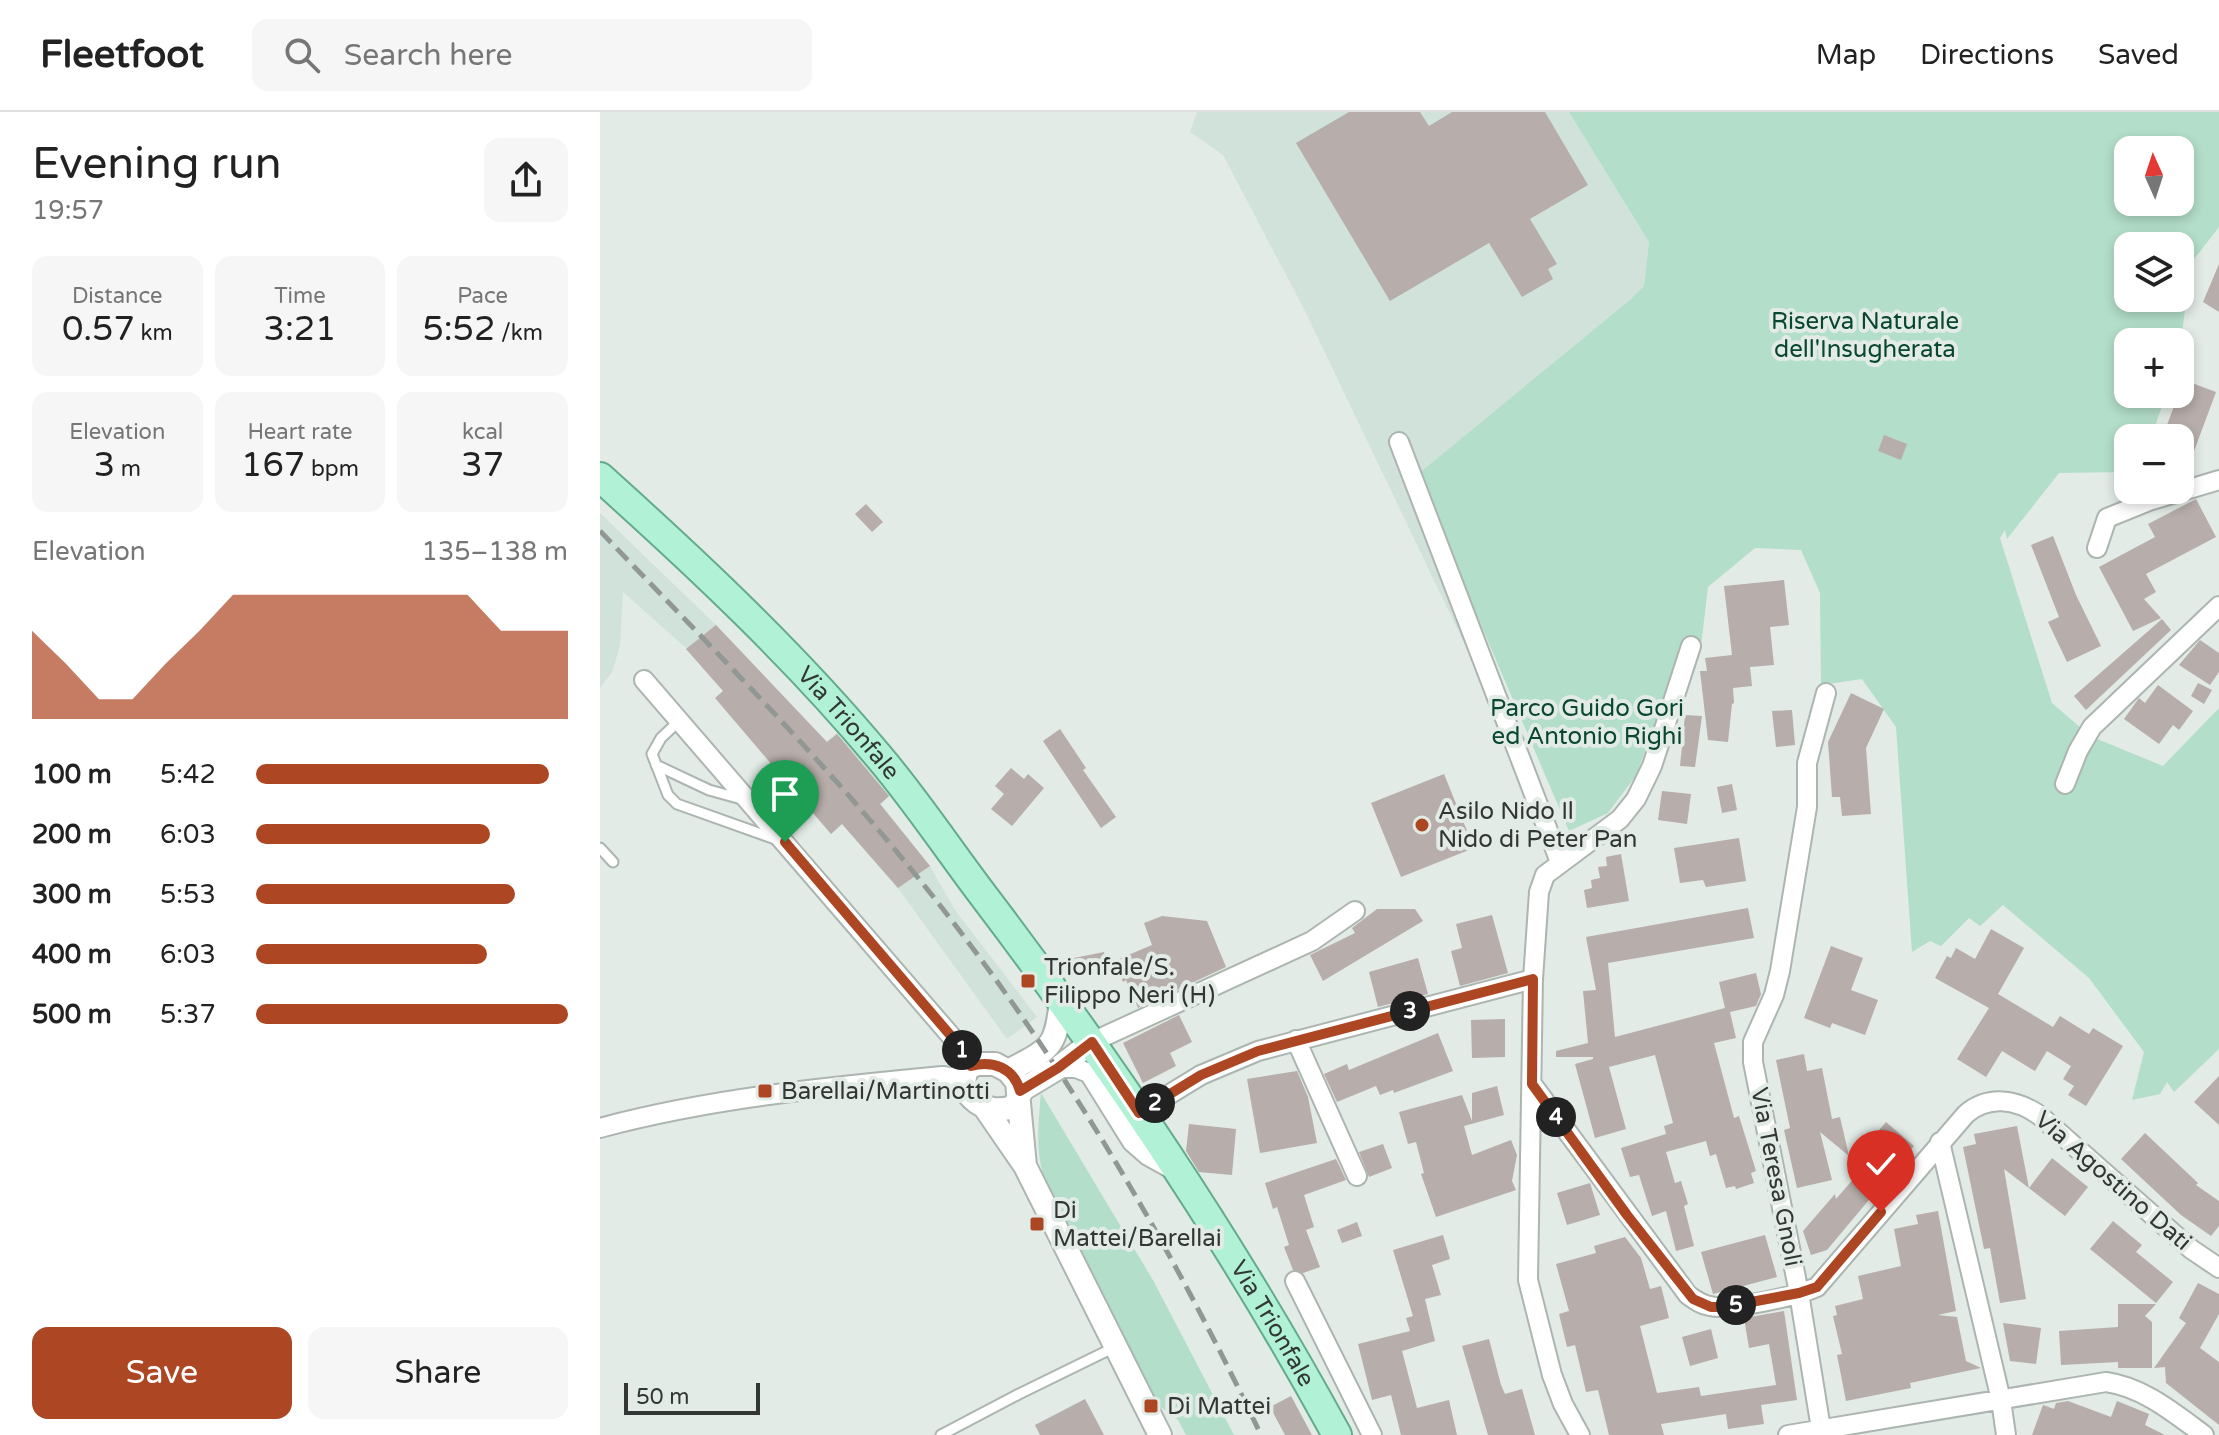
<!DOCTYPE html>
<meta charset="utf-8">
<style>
:root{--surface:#fff;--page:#f6f6f6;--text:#222;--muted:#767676;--line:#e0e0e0;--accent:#ad4622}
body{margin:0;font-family:"Varela Round",sans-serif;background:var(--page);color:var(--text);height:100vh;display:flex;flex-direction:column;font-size:30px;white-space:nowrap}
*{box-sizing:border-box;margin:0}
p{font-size:26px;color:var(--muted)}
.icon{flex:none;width:44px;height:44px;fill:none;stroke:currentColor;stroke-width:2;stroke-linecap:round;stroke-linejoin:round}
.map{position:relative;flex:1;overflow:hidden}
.panel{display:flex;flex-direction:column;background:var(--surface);width:600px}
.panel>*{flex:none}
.needle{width:52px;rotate:357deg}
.buttons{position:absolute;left:1514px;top:24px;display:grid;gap:16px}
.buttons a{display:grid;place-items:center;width:80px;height:80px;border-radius:16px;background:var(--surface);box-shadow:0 4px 12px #0003;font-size:40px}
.scale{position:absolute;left:24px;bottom:20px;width:136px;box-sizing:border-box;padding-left:8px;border:4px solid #323634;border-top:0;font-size:22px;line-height:28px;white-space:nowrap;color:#323634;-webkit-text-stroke:6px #e2ebe6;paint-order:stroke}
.pin{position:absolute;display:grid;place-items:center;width:68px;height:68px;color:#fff;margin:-82px -34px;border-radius:50% 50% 50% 0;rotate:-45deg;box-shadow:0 0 8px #0007}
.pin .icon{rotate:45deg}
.km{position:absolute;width:40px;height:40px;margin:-20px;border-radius:50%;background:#222;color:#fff;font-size:22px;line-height:40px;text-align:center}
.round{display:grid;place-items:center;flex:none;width:84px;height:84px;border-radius:16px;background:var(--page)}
.summary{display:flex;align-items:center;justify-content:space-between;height:136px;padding:0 32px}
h1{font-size:44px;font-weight:600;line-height:60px}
.figures{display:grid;grid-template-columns:repeat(3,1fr);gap:12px;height:136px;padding:8px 32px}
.figures div{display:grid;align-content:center;border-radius:16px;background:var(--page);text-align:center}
.figures b{font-size:34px;font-weight:600}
.figures small{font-size:22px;font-weight:400}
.figures p{font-size:22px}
.chart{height:224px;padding:16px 32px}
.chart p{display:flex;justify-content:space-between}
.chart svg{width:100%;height:144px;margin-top:8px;fill:var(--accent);opacity:.7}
.action{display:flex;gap:16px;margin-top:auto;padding:16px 32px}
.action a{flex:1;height:92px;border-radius:16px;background:var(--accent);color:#fff;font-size:32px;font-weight:600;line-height:92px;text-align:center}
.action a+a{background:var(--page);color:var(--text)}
ul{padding:0 32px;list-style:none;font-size:26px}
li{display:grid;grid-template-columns:128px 96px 1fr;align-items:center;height:60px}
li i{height:20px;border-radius:10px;background:var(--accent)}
header{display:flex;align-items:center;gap:48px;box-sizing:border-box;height:112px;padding:0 40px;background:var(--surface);border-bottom:2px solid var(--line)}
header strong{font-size:38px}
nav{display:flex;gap:44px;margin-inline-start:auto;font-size:28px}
.search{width:560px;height:72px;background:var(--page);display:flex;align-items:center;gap:20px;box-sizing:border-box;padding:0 28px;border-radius:16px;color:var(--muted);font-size:30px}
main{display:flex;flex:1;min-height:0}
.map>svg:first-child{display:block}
.built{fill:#d1e2da}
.green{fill:#b3dec9;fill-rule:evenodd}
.building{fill:#b7adaa}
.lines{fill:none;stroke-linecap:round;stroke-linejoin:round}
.service-casing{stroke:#acb5b0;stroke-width:13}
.minor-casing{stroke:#acb5b0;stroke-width:22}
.tertiary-casing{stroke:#acb5b0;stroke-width:26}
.primary-casing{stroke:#63ab8c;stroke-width:32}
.service{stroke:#fff;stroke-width:9}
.minor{stroke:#fff;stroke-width:18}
.tertiary{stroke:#fff;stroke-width:22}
.primary{stroke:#b1f2d6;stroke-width:28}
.rail{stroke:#919894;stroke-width:5;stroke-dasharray:16 8;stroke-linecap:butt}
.route-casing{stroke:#fff;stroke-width:16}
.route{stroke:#ad4622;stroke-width:10}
.poi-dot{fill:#ad4622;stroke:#e2ebe6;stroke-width:3}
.labels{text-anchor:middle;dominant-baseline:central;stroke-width:8;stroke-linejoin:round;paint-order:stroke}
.park-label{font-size:24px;fill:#094731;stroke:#e2ebe6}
.street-label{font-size:24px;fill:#323634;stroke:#e2ebe6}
.poi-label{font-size:24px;fill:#323634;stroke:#e2ebe6;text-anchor:start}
</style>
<header>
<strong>Fleetfoot</strong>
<div class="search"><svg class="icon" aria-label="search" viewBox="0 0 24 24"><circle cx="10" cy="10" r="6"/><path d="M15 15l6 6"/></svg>Search here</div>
<nav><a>Map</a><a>Directions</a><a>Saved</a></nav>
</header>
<main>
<section class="panel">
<div class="summary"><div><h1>Evening run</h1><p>19:57</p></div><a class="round"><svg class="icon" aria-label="share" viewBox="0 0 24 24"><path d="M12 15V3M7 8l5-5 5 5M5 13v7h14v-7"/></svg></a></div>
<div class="figures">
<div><p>Distance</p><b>0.57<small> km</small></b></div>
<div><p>Time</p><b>3:21</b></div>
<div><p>Pace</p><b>5:52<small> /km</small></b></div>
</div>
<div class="figures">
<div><p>Elevation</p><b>3<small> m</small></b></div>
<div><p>Heart rate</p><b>167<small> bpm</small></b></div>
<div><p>kcal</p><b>37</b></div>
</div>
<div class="chart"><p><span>Elevation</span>135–138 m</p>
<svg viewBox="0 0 160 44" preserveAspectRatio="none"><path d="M0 44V17L10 27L20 38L30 38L40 27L50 17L60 6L70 6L80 6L90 6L100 6L110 6L120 6L130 6L140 17L150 17L160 17V44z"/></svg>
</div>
<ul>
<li><b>100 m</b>5:42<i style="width:94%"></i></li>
<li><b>200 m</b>6:03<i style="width:75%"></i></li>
<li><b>300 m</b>5:53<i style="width:83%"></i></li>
<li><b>400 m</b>6:03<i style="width:74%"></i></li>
<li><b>500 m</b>5:37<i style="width:100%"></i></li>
</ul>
<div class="action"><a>Save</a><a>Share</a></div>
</section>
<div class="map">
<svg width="1619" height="1323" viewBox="0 0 1619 1323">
<rect width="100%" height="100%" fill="#e2ebe6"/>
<path class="built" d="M597 0H969L1049 130 1044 174 1030 188 924 480 865 533 704 197 623 43 590 20Z
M0 401 116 513 226 630 242 617 294 680 281 692 330 754 355 798 437 905 407 927 300 779 242 712 231 722 169 651 171 649 123 578 86 536 23 480 20 534 12 560 0 576Z"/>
<path class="green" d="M969 0H1619V115L1591 151 1580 237V230H1528V282H1566L1551 326H1528V360L1459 361 1407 427 1405 418 1400 426 1452 591 1490 624 1563 654 1619 596V937L1574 980 1567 970 1560 982 1532 988 1544 940 1489 866 1403 793 1380 814 1369 806 1341 834 1330 829 1312 840 1296 615 1262 567 1221 573 1220 481 1201 438 1155 436 1108 475 1101 534 1070 565 1037 662 1008 701 969 719 817 363 1030 188 1044 174 1049 130ZM1528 38H1580V90H1528ZM1528 134H1580V186H1528Z
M441 981 554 1170 634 1323H586L578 1308 558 1293 446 1072C435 1041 438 1013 441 981Z"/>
<path class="building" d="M749 0H820L829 14 852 0H945L988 73 930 107 957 152 948 157 953 167 922 185 889 131 790 189 696 31Z
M1619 152V200L1603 190Z
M1584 268 1616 280 1584 366 1580 367V326H1562Z
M1284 323 1307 332 1301 348 1278 339Z
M1596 387 1616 425 1546 462 1556 480 1544 487 1561 506 1533 519 1499 455 1555 425 1548 412Z
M266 392 283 410 272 420 255 402Z
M1453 424 1476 483 1501 534 1467 550 1448 510 1459 505 1431 433Z
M1184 468 1189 513 1170 515 1174 553 1150 555 1152 574 1133 576 1134 591 1132 592 1128 630 1108 628 1100 559H1107L1105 546 1132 543 1124 474Z
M1562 507 1571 518 1486 598 1474 584Z
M116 513 227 630 237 622 289 684 280 692 330 754 298 776 242 712 231 722 115 586 123 579 86 537Z
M1600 528 1619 541V560L1610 573 1579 553Z
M1598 571 1612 578 1604 592 1591 584Z
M1558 573 1593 599 1579 618 1573 613 1559 632 1524 607 1539 586 1545 591Z
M1251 581 1284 597 1266 636 1271 702 1242 704 1240 685H1232L1228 630Z
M1192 598 1195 633 1176 635 1172 599Z
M1085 603 1102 604 1095 655 1080 654Z
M460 617 486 656 483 658 516 705 501 716 443 629Z
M411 656 424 667 428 662 444 676 412 714 391 697 404 682 395 674Z
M844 662 874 736 801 765 771 691Z
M1132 672 1137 698 1122 701 1117 675Z
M1062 679 1091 682 1087 712 1058 708Z
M1139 726 1146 769 1106 775 1103 768 1080 771 1074 736Z
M1021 742 1029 789 987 796 984 778 992 776 991 768 1000 766 998 755 1007 754 1006 745Z
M1148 796 1154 826 1008 851 1015 925 1125 896 1119 870 1156 861 1161 882 1156 894 1130 900 1136 926 1114 931 1134 1006 1139 1004 1156 1059 1151 1061 1154 1071 1136 1077 1135 1074 1126 1076 1116 1042 1110 1044 1106 1029 1066 1040 1075 1071 1081 1069 1088 1092 1084 1094 1094 1134 1076 1139 1066 1099 1052 1104 1039 1063 1030 1065 1021 1036 1066 1022 1064 1014 1073 1011 1055 943 1009 955 1026 1017 995 1026 975 952 993 947V945H956V939L988 931 983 879 996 878 986 825Z
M777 797H815L823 809 723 869 710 843 755 821 752 816Z
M892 803 908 861 860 874 851 839 862 836 856 812Z
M562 804 607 809 626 855 538 896 526 868 523 870 514 849 552 833 544 811Z
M1391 817 1424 836 1398 882 1453 915 1460 904 1489 922 1493 916 1523 934 1486 994 1468 983 1474 974 1463 967 1471 954 1447 939 1435 959 1402 939 1386 965 1357 947 1389 896 1335 866 1347 844 1351 846 1356 836 1375 847Z
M1231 834 1263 846 1251 878 1278 888 1265 923 1232 911 1230 916 1204 906Z
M504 840 508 858 470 865 459 849Z
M818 846 828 882 778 895 769 860Z
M579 903 592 930 570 941 576 954 543 971 523 931Z
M905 907V945L872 946 871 908Z
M838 921 853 959 794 981 793 978 780 983 776 974 737 990 724 962 747 952 749 958Z
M1204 942 1207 959 1222 956 1232 1007 1240 1005 1249 1044 1220 1020 1232 1068 1197 1076 1184 1018 1190 1016 1176 948Z
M697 959 708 985 717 1031 660 1041 647 967Z
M1619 964V1013L1594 990Z
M897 974 904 1003 864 1014 872 1043 911 1028 917 1043 912 1069 916 1078 836 1105 821 1062 824 1061 816 1030 808 1032 799 1000 862 983 872 1009V981Z
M1286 1010 1314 1034 1227 1138 1211 1143 1203 1119 1235 1082 1236 1087 1263 1056 1254 1048Z
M589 1012 636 1017 632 1063 599 1060 586 1039Z
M1417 1014 1429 1076 1452 1046 1488 1075 1465 1104 1404 1057 1426 1187 1400 1191 1390 1136 1384 1137 1363 1035 1376 1032 1374 1022Z
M1545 1021 1598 1071 1596 1073 1619 1089V1114L1611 1124 1581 1103 1521 1047Z
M783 1032 792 1056 769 1065 759 1040Z
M736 1047 746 1068 704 1083 714 1115 706 1118 720 1155 703 1161 693 1158 684 1135 689 1133 677 1095 673 1097 665 1071Z
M990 1071 1000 1103 967 1113 957 1081Z
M1338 1099 1356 1199 1338 1203 1357 1205 1366 1249 1381 1256 1310 1271 1311 1276 1246 1289 1237 1243 1242 1242 1233 1204 1237 1203 1235 1194 1263 1187 1258 1164 1301 1154 1294 1117 1318 1112 1316 1103Z
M1513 1109 1542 1133 1536 1140 1573 1170 1556 1191 1490 1137Z
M757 1110 762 1124 742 1131 737 1118Z
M843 1123 850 1147 832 1153 841 1183 825 1187 835 1229 802 1239 817 1296 849 1288 857 1323H801L791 1283 772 1288 758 1232 810 1219 806 1206 813 1204 793 1138Z
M1165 1123 1177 1165 1113 1182 1101 1140Z
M1025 1125 1041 1146 1050 1177 1061 1174 1069 1206 1040 1214 1057 1281 1099 1275 1101 1284 1176 1273 1169 1232 1149 1236 1144 1206 1184 1199 1197 1288 1161 1293 1164 1312 1128 1317 1126 1302 1061 1312 1064 1323H1009L998 1278 986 1280 975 1233 967 1235 959 1202 969 1199 956 1152 996 1141 994 1134Z
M1598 1171 1619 1182V1202L1600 1236 1619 1250V1313L1566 1271 1565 1255 1554 1256 1586 1211 1579 1206Z
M1518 1192H1556L1545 1204 1552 1210V1256H1518V1250L1461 1253 1459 1219 1518 1215Z
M1403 1211 1441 1216 1436 1252 1410 1249Z
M1111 1217 1118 1246 1090 1254 1082 1225Z
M889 1227 901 1273 905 1282 922 1277 935 1323H888L862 1234Z
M691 1284 712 1323H685L670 1295Z
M485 1287 504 1323H440L435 1313Z
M1468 1289 1511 1305 1517 1289 1549 1302 1545 1313 1565 1323H1432L1443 1293 1454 1297 1456 1291Z"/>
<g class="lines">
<defs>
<path id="service" d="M79 609 61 626 52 642 68 683 77 692 178 728
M56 653 109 678 145 688
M0 736 13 750
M341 1323 419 1282 515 1235"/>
<path id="minor" d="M799 330 960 750
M1497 436 1507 406 1549 389 1619 368
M44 568 351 924 371 954
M1465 672 1478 639 1492 615 1619 494
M696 928 757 1064
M492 930 712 829 755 799
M458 956H476L489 961 532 1030 548 1044 575 1059
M932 972 1088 1183C1095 1188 1102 1193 1110 1194 1131 1199 1197 1184 1217 1175L1366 1002C1388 983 1416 987 1439 1003L1591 1137 1619 1156
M539 1001 601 963 658 939 933 867
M0 1016C111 986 228 975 343 964L363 967
M1340 1030 1401 1288 1406 1323
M695 1169 772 1323
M980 1323 963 1292 952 1263 928 1168 933 867 939 780 945 763 1020 707 1036 687 1052 654 1091 534
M1188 1323 1506 1270C1543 1275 1574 1301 1604 1323
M1222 1323 1199 1181 1153 950V930L1174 883 1180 859 1207 695V651L1226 581"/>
<path id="tertiary" d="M408 959C451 936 456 937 461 887
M420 979 458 956 492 930
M420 983 414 994C390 1006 353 984 368 956L377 952H395L408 959 417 970 425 1054
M383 993 425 1054 560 1323"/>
<g id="primary">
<path id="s1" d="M0 365C98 453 196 545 280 646 318 691 350 740 386 787 515 957 635 1136 737 1323"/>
</g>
</defs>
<use href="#service" class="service-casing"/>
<use href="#minor" class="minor-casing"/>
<use href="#tertiary" class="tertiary-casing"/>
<use href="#primary" class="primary-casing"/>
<use href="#service" class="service"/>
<use href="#minor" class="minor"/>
<use href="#tertiary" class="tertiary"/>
<use href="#primary" class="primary"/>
<path class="rail" d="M0 419C108 532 217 641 315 762 454 933 567 1125 661 1323"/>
</g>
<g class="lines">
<defs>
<path id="route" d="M185 730 351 924 371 954C393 948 414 956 420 979L458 956 492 930 539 1001 601 963 658 939 933 867 932 972 1027 1103 1093 1187 1111 1195H1124L1199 1181 1217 1175 1281 1100"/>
</defs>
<use href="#route" class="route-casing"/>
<use href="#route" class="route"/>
</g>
<g class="poi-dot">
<circle cx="822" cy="713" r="8"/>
<rect x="420" y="861" width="16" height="16" rx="4"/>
<rect x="157" y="971" width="16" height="16" rx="4"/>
<rect x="429" y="1104" width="16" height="16" rx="4"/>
<rect x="543" y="1286" width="16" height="16" rx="4"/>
</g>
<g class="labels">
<g class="park-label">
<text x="1265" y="209">Riserva Naturale<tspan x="1265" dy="28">dell'Insugherata</tspan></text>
<text x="987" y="596">Parco Guido Gori<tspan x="987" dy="28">ed Antonio Righi</tspan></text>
</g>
<g class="street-label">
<text stroke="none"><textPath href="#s1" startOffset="350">Via Trionfale</textPath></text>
<text transform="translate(1176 1065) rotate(79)">Via Teresa Gnoli</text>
<text transform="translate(1513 1069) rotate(41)">Via Agostino Dati</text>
<text stroke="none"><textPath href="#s1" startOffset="1086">Via Trionfale</textPath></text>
</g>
<g class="poi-label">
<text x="838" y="699">Asilo Nido Il<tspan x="838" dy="28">Nido di Peter Pan</tspan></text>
<text x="444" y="855">Trionfale/S.<tspan x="444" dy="28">Filippo Neri (H)</tspan></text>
<text x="181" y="979">Barellai/Martinotti</text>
<text x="453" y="1098">Di<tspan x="453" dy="28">Mattei/Barellai</tspan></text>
<text x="567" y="1294">Di Mattei</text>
</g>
</g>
</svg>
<div class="buttons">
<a><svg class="needle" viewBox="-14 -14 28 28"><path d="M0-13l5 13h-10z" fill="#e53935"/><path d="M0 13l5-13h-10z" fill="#767676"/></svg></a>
<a><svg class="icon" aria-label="layers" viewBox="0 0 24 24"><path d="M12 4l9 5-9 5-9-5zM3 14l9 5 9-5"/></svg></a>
<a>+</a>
<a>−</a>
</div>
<div class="scale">50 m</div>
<div class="pin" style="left:185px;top:730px;background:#1e9e55"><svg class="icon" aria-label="arrive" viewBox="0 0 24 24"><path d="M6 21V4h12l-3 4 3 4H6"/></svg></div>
<div class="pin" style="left:1281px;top:1100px;background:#d93025"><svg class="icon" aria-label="check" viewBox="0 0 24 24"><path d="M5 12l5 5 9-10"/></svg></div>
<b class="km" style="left:362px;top:938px">1</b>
<b class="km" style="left:555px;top:991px">2</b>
<b class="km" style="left:810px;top:899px">3</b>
<b class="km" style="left:956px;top:1005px">4</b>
<b class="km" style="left:1136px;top:1193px">5</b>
</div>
</main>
